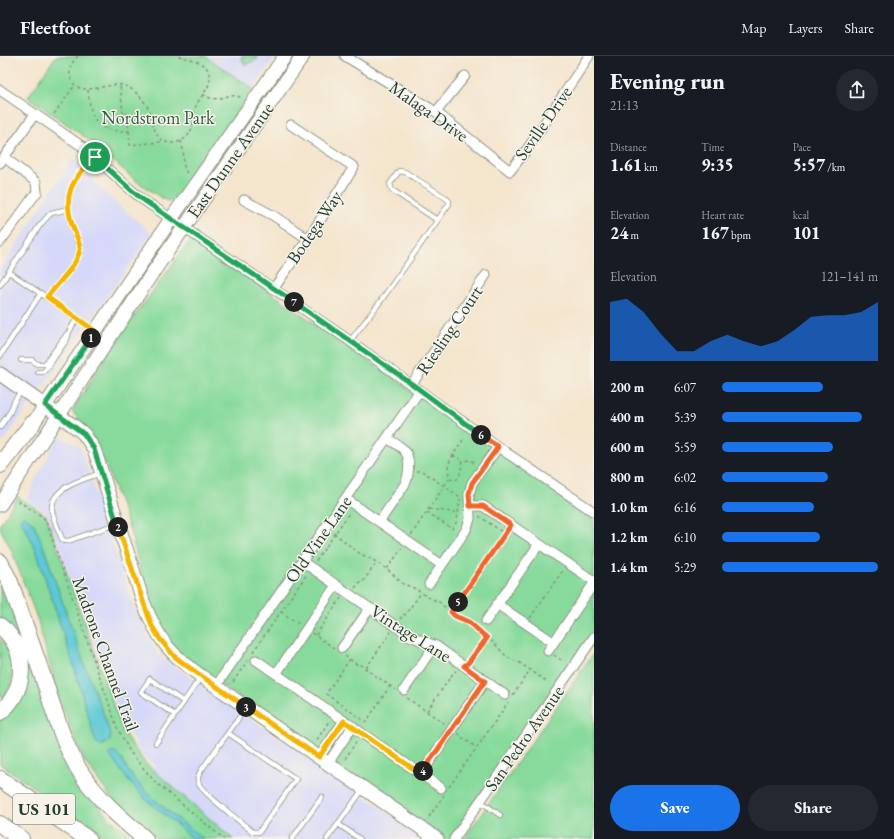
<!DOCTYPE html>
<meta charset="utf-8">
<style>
:root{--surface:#171b24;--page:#242831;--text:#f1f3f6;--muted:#9ea1a6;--line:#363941;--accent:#1a73e8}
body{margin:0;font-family:"EB Garamond",serif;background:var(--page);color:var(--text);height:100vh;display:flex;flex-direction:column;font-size:15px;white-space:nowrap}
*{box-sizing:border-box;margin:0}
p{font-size:13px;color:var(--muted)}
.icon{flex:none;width:22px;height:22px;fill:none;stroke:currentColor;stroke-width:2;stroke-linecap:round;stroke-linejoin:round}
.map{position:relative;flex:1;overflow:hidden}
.side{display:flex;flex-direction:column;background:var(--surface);width:300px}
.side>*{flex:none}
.pin{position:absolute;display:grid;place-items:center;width:34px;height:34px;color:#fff;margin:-17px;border:2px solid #fff;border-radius:50%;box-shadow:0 1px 4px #0007}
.km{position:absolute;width:20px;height:20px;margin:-10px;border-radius:50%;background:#222;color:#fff;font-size:11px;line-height:20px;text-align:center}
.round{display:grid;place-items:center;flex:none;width:42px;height:42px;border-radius:21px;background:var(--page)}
.overview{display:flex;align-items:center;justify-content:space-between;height:68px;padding:0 16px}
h1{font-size:22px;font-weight:800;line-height:30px}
.metrics{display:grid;grid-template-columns:repeat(3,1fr);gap:6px;height:68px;padding:4px 16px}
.metrics div{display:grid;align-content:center}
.metrics b{font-size:17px;font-weight:800}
.metrics small{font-size:11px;font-weight:400}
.metrics p{font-size:11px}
.chart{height:112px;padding:8px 16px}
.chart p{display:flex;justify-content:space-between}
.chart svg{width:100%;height:72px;margin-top:4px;fill:var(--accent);opacity:.7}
.action{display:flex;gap:8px;margin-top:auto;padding:8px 16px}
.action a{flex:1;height:46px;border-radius:24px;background:var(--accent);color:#fff;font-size:16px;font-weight:800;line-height:46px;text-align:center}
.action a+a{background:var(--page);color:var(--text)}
ul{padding:0 16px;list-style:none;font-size:13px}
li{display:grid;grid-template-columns:64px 48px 1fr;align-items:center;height:30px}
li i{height:10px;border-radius:5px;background:var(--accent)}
header{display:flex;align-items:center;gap:24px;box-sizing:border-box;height:56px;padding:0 20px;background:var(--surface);border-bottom:1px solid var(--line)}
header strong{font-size:19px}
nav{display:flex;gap:22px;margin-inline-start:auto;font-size:14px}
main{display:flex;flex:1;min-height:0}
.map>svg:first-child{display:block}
.built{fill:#d5d8f9}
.green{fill:#87da9b;stroke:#538c68}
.water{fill:#5cc8d5;stroke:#3e8284}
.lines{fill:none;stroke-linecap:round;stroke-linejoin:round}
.lane-casing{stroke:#8a9180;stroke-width:6}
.street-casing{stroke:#8a9180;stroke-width:11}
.secondary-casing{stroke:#8a9180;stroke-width:15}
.highway-casing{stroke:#8a9180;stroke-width:18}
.path{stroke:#8a9180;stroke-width:1.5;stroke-dasharray:3 3;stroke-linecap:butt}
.lane{stroke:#fff;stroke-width:4.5}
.street{stroke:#fff;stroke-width:9}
.secondary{stroke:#fff;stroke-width:13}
.highway{stroke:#fff;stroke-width:16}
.split-1-casing{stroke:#fff;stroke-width:8}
.split-2-casing{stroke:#fff;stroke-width:8}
.split-3-casing{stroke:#fff;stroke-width:8}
.split-4-casing{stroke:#fff;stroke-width:8}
.split-5-casing{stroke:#fff;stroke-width:8}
.split-6-casing{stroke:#fff;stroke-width:8}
.split-7-casing{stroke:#fff;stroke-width:8}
.split-8-casing{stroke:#fff;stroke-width:8}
.split-1{stroke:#f5b400;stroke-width:5}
.split-2{stroke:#22a559;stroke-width:5}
.split-3{stroke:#f5b400;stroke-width:5}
.split-4{stroke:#f5b400;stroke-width:5}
.split-5{stroke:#f0652b;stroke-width:5}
.split-6{stroke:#f0652b;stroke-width:5}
.split-7{stroke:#22a559;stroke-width:5}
.split-8{stroke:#22a559;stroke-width:5}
.labels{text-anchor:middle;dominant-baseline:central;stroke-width:3;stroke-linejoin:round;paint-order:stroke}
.shield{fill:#f7f3e8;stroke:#60746a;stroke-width:1}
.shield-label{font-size:17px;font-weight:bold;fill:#1f3d34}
.street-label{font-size:18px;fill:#1f3d34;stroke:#f7f3e8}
.park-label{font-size:18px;fill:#345c49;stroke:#f7f3e8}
</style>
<header>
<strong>Fleetfoot</strong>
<nav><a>Map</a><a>Layers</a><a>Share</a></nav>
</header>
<main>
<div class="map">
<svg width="594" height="783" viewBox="0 0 594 783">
<rect width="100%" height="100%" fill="#f7f3e8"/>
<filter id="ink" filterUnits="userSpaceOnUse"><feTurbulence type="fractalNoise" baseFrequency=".025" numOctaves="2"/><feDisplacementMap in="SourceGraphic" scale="8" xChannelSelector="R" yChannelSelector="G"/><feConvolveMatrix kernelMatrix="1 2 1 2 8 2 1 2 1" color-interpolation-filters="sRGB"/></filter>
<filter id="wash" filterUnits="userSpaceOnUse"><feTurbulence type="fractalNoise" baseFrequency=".012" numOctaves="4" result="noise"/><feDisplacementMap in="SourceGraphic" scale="16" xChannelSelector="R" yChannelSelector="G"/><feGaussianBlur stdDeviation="0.9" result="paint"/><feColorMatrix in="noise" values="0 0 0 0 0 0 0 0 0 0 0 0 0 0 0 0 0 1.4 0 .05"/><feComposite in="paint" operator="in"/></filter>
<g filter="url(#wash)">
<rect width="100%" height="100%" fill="#f4e5cd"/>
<path class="built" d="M205 0H275L253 33Z
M74 100 76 105 105 137 152 178 0 390V214Z
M59 380 80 391 133 548 157 598 426 783H224L150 718 155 710 142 699 121 663 47 457 27 444 38 419Z"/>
<path class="green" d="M56 0H205L253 33 178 141 168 145 160 141 135 124 95 88 28 41Z
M241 0H256L258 3 245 9Z
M192 182 594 462V577L449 783H444L226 632 179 602 153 563 130 474 106 409 86 373 72 355 115 287Z
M18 441 46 459 123 676 145 707 233 783H158L115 748 84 704 60 645 37 562 11 493 0 472V468Z
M0 518 79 727 109 762 135 783H108L0 708V663L23 632 0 562Z
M0 582C13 598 18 623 4 640L0 641Z
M594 597V783H464Z"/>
<path class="water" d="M24 459 34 468 42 487 86 613 111 678 110 685 103 689H98L95 684 75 614 37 497 27 475 20 464Z
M113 695C122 699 125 712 131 719 151 744 179 763 203 783H194L143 741 131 728 110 700 109 698Z"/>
</g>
<g filter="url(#ink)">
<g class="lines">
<defs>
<path id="lane" d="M9 216 94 274
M0 229 40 169 51 157 69 153
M47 241 75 206 80 193C77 183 73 173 70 163 64 136 76 120 95 101
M350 285 380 246 449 148V145L446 142 405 116 399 115 390 128 392 134 437 164
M0 300 41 237
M21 304H32L37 308H45L67 278
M38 316H43L47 312 67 283 69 276 77 262
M0 371 10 356 14 346 21 335
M101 417C85 423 51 431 52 453 52 461 59 475 62 483L65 485H68L116 468
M175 659 141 636 150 623 184 646
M228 677 296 723 259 776H253C244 769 201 735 199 728 196 722 199 718 202 713L246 652
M156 687 200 622
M480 745 500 759
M292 783 322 741
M327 783 338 768
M360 783 338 768 363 733"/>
<path id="street" d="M345 0 436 56 510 115 528 92 589 0
M0 34 83 91 130 133 142 143 350 285 498 391 594 456
M436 56 465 20
M0 107 35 58
M244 144 274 160 308 183
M0 186 37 136 36 126 4 101
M274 232 308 183 354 111 291 69
M412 328 486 219
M346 443 442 509
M470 450H483L594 525
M380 465 405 428C409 420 411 401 404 394 400 390 393 386 388 383
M303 506 410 580 436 590 505 639
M429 528 466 474 470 463 469 438 472 427 498 391
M497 548 553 586
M486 565 539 488
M342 592 370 552
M548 595 594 527
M256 604 441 732
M276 618 336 529
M216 630 420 334
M404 634 434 590
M319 701 344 665
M328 707 353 670
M421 718 485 625
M454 783 594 581"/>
<path id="secondary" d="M0 318 74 370 84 378 94 393 144 548C159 585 169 597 201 620L437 783
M28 375 171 163 285 0
M0 449 149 222 303 0"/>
<path id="highway" d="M0 409 32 368
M0 506 10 526C22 561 34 596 46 630 56 661 65 693 83 720 100 745 123 764 145 783
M0 570C28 592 28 634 0 656
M0 723 88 783
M0 768 21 783"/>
</defs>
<use href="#lane" class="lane-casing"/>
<use href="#street" class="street-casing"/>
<use href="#secondary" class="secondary-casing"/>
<use href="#highway" class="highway-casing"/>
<path class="path" d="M78 0C73 5 69 11 70 19 74 42 99 30 114 29 119 28 124 29 128 31 137 36 145 45 149 54 154 67 153 87 173 87 177 87 181 85 184 83 196 75 191 61 196 50 201 38 215 29 208 14 203 5 188 3 178 0
M88 34C91 65 95 76 129 75L127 57H123L120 29
M203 38C217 50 227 34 242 42
M54 58 75 29
M129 75 130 89 160 86 161 84
M181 85C182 88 183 92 183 95 185 104 181 112 189 119
M453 399 463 405
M416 415H422L460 441
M450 423 456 424 459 421 463 405 471 404 476 408
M18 445 43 461 47 468 117 671 130 696 155 726 224 783
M429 453 459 457
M427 456 452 473 457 465 460 443
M479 460 505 478
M334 477 359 497 373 504 387 513 403 528 414 532 428 541 439 546 455 560 469 566 479 577 493 586 507 601 520 607 546 625
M411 479 449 423 448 409 453 399 463 384
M316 505 350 456
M387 513 402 492
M355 532 360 526 362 527 377 506
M281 556 299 568
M451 557 506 476
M530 562 563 514
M400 563 404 558 405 559 421 537
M312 577 334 592
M316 579 341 542
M253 596 307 518
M554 599 561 604
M345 600 358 609 359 608 396 634
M350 603 326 638 366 666 390 630
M471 604 487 582
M366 612 391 576
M233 626 248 604
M513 639 530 614
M407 642 445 668
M427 655 454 616 456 615
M458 677 460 679V680L477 692
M317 684 329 665
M345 703 358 683
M449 731 508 647
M429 761 444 739"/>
<use href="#lane" class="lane"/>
<use href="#street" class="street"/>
<use href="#secondary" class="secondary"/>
<use href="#highway" class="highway"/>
</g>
</g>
<g class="lines" filter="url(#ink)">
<defs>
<path id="split-1" d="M91 282 95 275 47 241C57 228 76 211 80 194 81 189 76 179 74 174 61 141 71 124 95 101"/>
<path id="split-2" d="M91 282 45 349 84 378 94 393 118 471"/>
<path id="split-3" d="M118 471 144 548 152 570 160 583 174 600 187 610 246 651"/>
<path id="split-4" d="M246 651 319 701 344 665 421 718 423 715"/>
<path id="split-5" d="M423 715 485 625 464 610 468 607 487 582 469 566 455 560 451 556 458 546"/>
<path id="split-6" d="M458 546 511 469 483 450H470L469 438 472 427 498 391 481 379"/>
<path id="split-7" d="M294 246 412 328 481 379"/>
<path id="split-8" d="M95 101 130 133 142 143 294 246"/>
</defs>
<use href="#split-1" class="split-1-casing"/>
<use href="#split-2" class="split-2-casing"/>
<use href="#split-3" class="split-3-casing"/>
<use href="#split-4" class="split-4-casing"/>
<use href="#split-5" class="split-5-casing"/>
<use href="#split-6" class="split-6-casing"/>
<use href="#split-7" class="split-7-casing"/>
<use href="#split-8" class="split-8-casing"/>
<use href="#split-1" class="split-1"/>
<use href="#split-2" class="split-2"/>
<use href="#split-3" class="split-3"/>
<use href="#split-4" class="split-4"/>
<use href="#split-5" class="split-5"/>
<use href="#split-6" class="split-6"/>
<use href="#split-7" class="split-7"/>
<use href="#split-8" class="split-8"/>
</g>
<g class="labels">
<rect class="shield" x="13" y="738" width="62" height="30" rx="3"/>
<g class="shield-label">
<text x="44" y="753">US 101</text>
</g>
<g class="street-label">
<text transform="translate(429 55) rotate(35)">Malaga Drive</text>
<text transform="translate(543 67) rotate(-55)">Seville Drive</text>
<text transform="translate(230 104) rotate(-55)">East Dunne Avenue</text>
<text transform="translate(314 171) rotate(-56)">Bodega Way</text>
<text transform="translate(449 274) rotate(-56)">Riesling Court</text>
<text transform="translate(318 483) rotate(-55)">Old Vine Lane</text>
<text transform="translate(411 577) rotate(32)">Vintage Lane</text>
<text transform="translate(106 598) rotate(70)">Madrone Channel Trail</text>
<text transform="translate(524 682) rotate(-55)">San Pedro Avenue</text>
</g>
<g class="park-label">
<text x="158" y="61">Nordstrom Park</text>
</g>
</g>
</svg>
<div class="pin" style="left:95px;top:101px;background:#1e9e55"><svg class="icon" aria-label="arrive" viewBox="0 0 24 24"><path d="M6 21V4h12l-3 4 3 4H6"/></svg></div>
<b class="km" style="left:91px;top:282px">1</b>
<b class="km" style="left:118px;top:471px">2</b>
<b class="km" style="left:246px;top:651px">3</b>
<b class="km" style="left:423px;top:715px">4</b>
<b class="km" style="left:458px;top:546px">5</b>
<b class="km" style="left:481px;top:379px">6</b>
<b class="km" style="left:294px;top:246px">7</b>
</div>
<section class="side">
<div class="overview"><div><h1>Evening run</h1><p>21:13</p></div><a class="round"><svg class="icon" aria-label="share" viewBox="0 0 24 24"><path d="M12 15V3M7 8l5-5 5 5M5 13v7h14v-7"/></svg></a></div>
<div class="metrics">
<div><p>Distance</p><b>1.61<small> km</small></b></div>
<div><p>Time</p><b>9:35</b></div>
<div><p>Pace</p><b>5:57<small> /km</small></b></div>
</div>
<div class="metrics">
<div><p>Elevation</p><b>24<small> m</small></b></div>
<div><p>Heart rate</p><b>167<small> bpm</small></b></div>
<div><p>kcal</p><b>101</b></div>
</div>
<div class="chart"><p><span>Elevation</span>121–141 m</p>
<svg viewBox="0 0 160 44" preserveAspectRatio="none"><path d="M0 44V8L10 6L20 14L30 27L40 38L50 38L60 32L70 28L80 32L90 35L100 32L110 25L120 17L130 16L140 16L150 14L160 8V44z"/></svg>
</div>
<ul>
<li><b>200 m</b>6:07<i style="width:65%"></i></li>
<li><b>400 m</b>5:39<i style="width:90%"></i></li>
<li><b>600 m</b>5:59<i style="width:71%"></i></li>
<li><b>800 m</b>6:02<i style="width:68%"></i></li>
<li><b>1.0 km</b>6:16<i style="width:59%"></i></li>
<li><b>1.2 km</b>6:10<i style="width:63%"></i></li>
<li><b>1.4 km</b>5:29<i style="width:100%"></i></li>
</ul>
<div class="action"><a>Save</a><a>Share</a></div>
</section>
</main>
